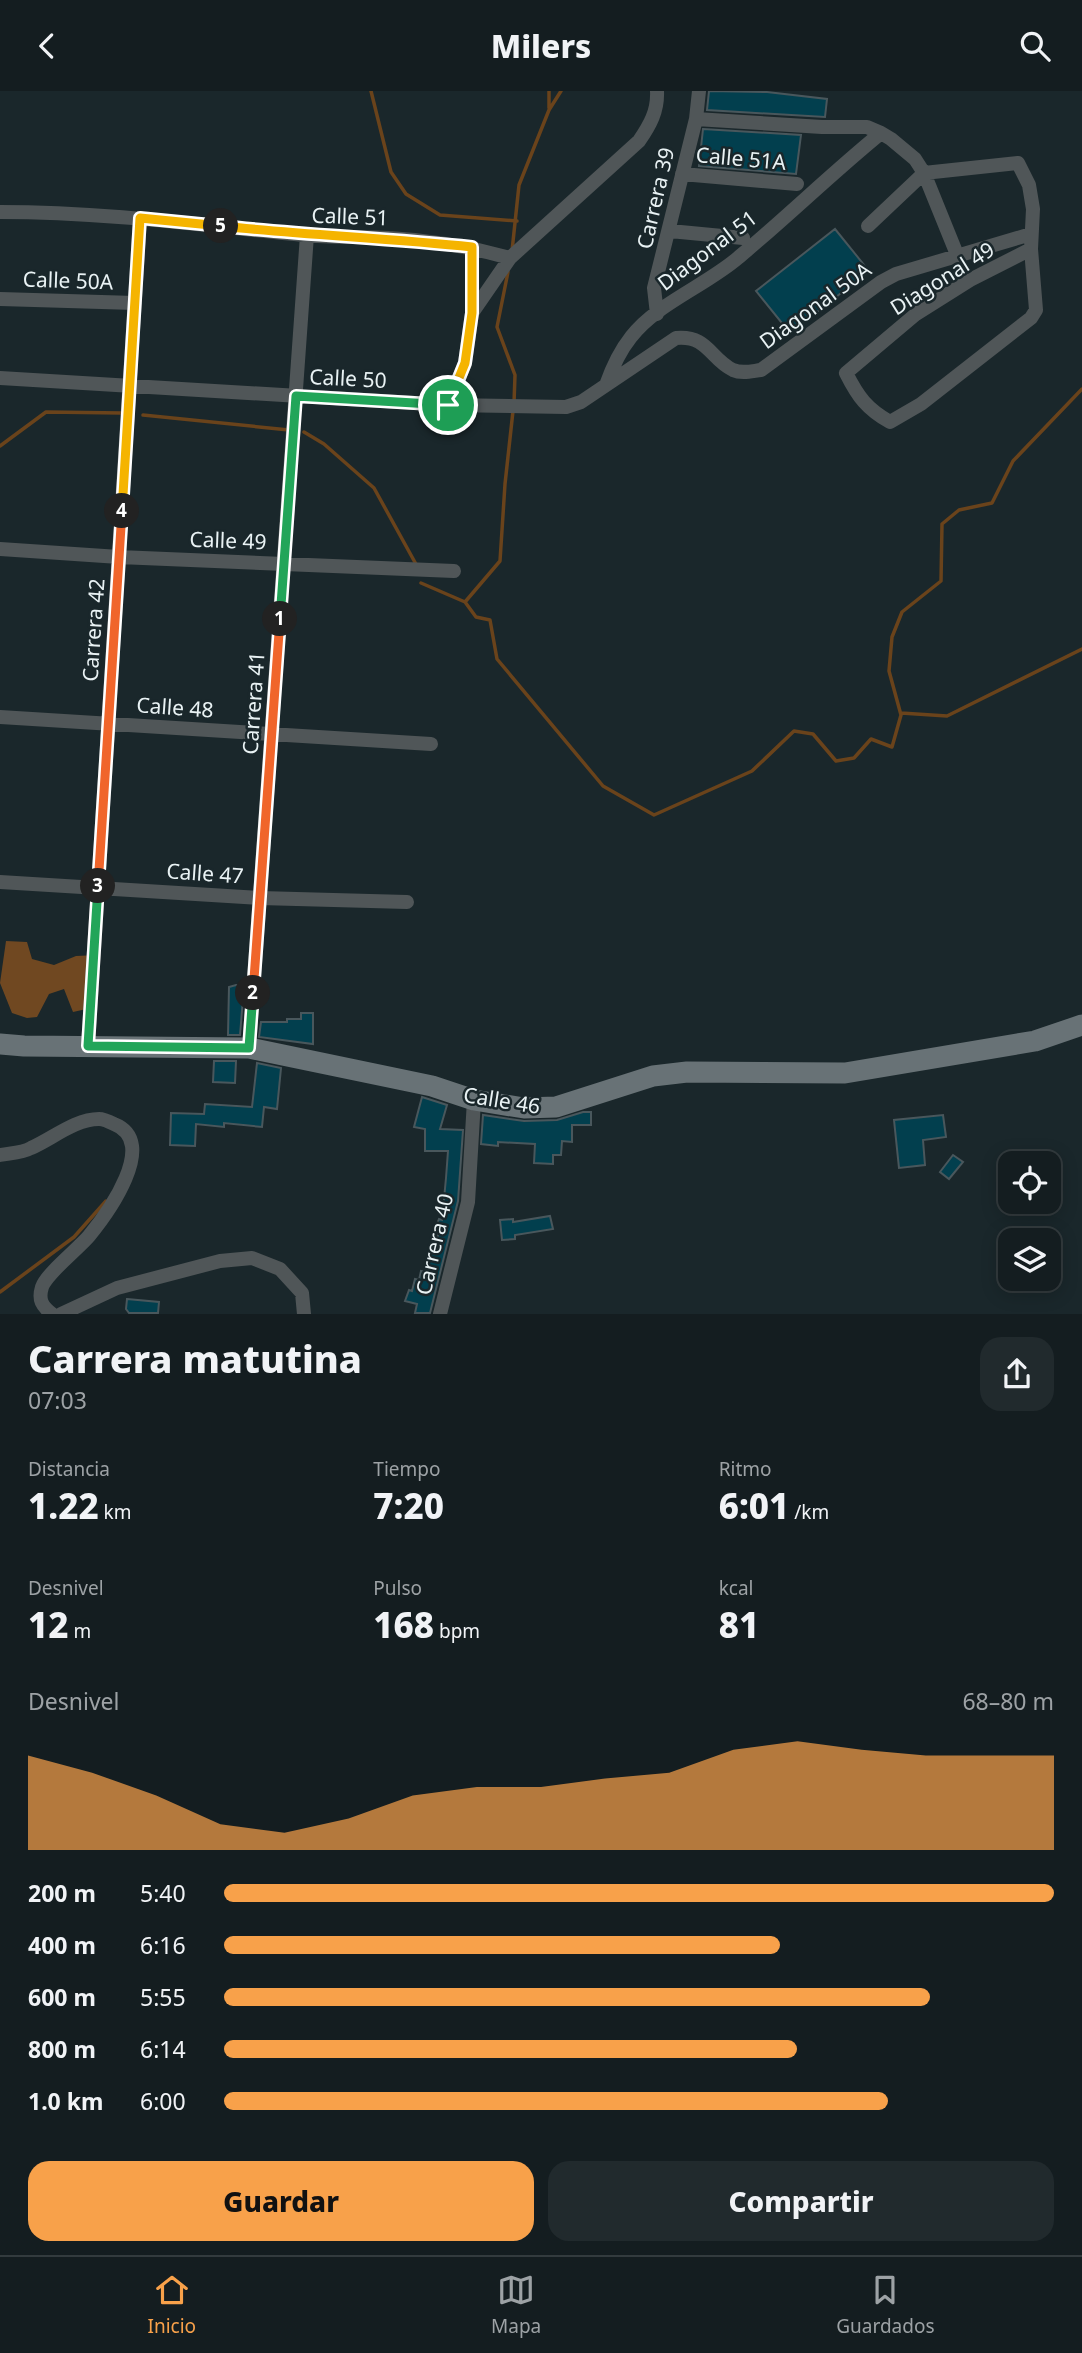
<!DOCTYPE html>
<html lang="es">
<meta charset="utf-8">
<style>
:root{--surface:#141d20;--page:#212a2d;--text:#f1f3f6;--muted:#9da2a5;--line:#333b3e;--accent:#f8a14a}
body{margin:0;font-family:"Noto Sans",sans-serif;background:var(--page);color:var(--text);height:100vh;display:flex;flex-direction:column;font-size:26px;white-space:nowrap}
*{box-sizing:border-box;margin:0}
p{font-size:23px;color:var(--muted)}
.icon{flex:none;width:38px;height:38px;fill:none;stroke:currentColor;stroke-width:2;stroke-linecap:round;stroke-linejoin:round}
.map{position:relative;height:1223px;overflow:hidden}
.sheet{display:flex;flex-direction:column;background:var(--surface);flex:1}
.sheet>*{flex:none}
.fabs{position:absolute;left:998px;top:1060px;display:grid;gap:14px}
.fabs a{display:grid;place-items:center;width:63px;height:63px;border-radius:14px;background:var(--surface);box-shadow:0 4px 18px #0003,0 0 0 2px var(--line);font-size:35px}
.pin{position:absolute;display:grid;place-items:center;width:60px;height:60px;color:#fff;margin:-30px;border:4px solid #fff;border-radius:50%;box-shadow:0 2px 7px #0007}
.km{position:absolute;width:35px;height:35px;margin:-18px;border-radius:50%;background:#222;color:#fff;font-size:19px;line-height:35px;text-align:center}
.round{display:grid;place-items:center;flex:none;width:74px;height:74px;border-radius:21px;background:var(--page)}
.headline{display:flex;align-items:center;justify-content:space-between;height:119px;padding:0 28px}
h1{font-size:38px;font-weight:800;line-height:52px}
.figures{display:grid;grid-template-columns:repeat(3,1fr);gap:10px;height:119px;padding:7px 28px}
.figures div{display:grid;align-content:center}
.figures b{font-size:35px;font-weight:800}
.figures small{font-size:19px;font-weight:400}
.figures p{font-size:19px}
.chart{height:196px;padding:14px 28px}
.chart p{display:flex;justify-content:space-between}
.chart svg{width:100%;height:126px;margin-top:7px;fill:var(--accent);opacity:.7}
.button{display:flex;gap:14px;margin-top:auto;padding:14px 28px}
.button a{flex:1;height:80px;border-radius:21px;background:var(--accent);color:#111;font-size:28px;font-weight:800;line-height:80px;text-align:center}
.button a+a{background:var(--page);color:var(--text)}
ul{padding:0 28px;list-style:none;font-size:23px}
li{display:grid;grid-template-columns:112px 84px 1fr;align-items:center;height:52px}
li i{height:18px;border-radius:9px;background:var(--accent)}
header{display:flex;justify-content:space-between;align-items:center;height:91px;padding:0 28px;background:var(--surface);font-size:32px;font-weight:800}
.tabs{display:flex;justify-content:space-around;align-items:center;height:98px;border-top:2px solid var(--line);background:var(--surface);font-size:19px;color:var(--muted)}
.tabs a{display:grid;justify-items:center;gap:4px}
.tabs .active{color:var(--accent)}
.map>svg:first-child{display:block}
.forest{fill:#704821}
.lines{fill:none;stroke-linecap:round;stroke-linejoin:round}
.stream{stroke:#6a431b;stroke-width:3.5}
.building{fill:#023f4e;stroke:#49575c;stroke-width:2}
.street{stroke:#505658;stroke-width:14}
.secondary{stroke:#687276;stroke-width:21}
.split-1-casing{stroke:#fff;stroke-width:14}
.split-2-casing{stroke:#fff;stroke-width:14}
.split-3-casing{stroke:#fff;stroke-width:14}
.split-4-casing{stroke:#fff;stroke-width:14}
.split-5-casing{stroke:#fff;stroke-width:14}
.split-6-casing{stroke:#fff;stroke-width:14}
.split-1{stroke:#22a559;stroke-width:9}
.split-2{stroke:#f0652b;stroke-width:9}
.split-3{stroke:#22a559;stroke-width:9}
.split-4{stroke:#f0652b;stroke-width:9}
.split-5{stroke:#f5b400;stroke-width:9}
.split-6{stroke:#f5b400;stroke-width:9}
.labels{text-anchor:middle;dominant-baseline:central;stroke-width:5;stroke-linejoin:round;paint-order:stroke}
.street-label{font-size:21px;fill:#e9f2f4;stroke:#1a272b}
</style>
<header><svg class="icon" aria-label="back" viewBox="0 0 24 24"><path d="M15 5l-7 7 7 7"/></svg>Milers<svg class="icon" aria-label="search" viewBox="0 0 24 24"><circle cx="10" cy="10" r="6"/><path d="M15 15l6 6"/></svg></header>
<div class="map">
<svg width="1082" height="1223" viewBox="0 0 1082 1223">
<rect width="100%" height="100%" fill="#1a272b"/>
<path class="forest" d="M6 850 27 851 32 868 54 874 76 865 97 864 91 917 73 921 64 898 49 903 37 926 27 927 12 922 0 892Z"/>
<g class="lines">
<path class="stream" d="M371 0 391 81 406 103 440 124 517 130
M549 17V0
M512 160 519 94 549 19 561 0
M508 181 497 236 515 284 514 312
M143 324 289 339
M304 341 324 353 374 397 417 475
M0 355 46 321 122 322
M421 492 465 511 476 526 490 529 497 568 603 695 654 724 752 680 794 640 813 643 836 670 854 667 871 648 892 656 901 624 889 580 892 546 902 521 941 490 942 433 959 419 992 412 1013 370 1082 298
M465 511 500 470 505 393 513 320
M901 622 947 625 1082 558
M0 1201 74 1146 106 1110"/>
</g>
<path class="building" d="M709 0 767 1 827 8 825 26 707 19Z
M703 38 801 44 796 83 699 75Z
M835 138 869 180 790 242 756 200Z
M236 894 244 895 240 944H228L229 896Z
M301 922H313V953L259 946 261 931H287V928H301Z
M214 970H236L235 992 213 991Z
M257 972 281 977 277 1018 264 1016 262 1036 224 1032V1036L196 1033 195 1055 170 1054 171 1022 204 1023 205 1013 252 1016Z
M422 1006 447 1014 440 1038 463 1039 458 1110 430 1222H415L417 1213 405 1210 409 1199 412 1200 415 1188 419 1189 421 1180 425 1181 439 1142 434 1141 439 1128 442 1129 446 1087 448 1060H425V1038L414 1036Z
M583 1021H591V1034H572V1051L562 1050 561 1064H553V1073L534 1072 535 1053 498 1051V1055L481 1053 483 1024 524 1030 557 1029Z
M943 1024 946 1046 923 1049 925 1074 899 1077 894 1029Z
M953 1064 963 1071 949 1088 940 1081Z
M550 1125 553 1138 515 1144V1148L502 1149 500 1129 513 1128V1131Z
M127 1208 159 1211 158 1222H129L126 1218Z"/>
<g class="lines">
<path class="street" d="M696 28 822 36H867L881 42 891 48 915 68 924 82 958 166
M682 83 797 93
M0 121C102 121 202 134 304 144 332 147 361 145 389 147 430 149 471 156 510 167
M868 135 924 82 1018 72 1029 94 1033 118 1031 158 1036 219 1031 227 921 313 890 331C867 318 858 306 846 282L916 223 970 189 1031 158
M670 140 743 147
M0 208 135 212
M472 222 510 167 639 50C650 34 658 20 657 0
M657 223 654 197 696 28 699 0
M0 287 448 314 566 316 581 311 676 247C708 244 710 268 733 279 742 283 752 280 761 279L881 191 896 183 1031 143
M606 294C612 277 619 261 631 246 656 213 707 194 739 166 787 126 832 82 881 42
M448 314 465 272 472 222V156
M0 458 119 466 454 480
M0 626 431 653
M0 791 260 807 407 811
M88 955 140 127
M249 957 307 144
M0 1064C10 1062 22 1062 31 1057 52 1048 75 1028 99 1028 104 1028 110 1031 114 1033 160 1051 107 1123 89 1145 78 1158 47 1182 42 1196 38 1209 42 1215 52 1223
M61 1223 117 1197 220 1170 252 1167 280 1178 302 1202 304 1223
M440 1223 468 1111 474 1009"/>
<path class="secondary" d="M0 953 24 955 249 957 432 995 474 1009 524 1017 556 1016 653 985 687 981 845 982 1035 950 1082 934"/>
</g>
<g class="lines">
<defs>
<path id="split-1" d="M280 528 296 305 448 314"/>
<path id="split-2" d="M253 902 280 528"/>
<path id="split-3" d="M98 795 88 955 249 957 253 902"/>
<path id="split-4" d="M98 795 122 420"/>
<path id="split-5" d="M122 420 140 127 221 135"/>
<path id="split-6" d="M221 135C305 144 388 147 472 156V222L465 272 448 314"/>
</defs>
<use href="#split-1" class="split-1-casing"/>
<use href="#split-2" class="split-2-casing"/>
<use href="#split-3" class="split-3-casing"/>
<use href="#split-4" class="split-4-casing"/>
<use href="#split-5" class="split-5-casing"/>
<use href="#split-6" class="split-6-casing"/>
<use href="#split-1" class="split-1"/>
<use href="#split-2" class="split-2"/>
<use href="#split-3" class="split-3"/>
<use href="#split-4" class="split-4"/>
<use href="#split-5" class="split-5"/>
<use href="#split-6" class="split-6"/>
</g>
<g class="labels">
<g class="street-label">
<text transform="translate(741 67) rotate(5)">Calle 51A</text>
<text transform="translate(655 107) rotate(-77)">Carrera 39</text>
<text transform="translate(350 125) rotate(2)">Calle 51</text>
<text transform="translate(707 159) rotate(-37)">Diagonal 51</text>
<text transform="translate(942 187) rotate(-32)">Diagonal 49</text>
<text transform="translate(68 189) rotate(2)">Calle 50A</text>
<text transform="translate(815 214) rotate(-36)">Diagonal 50A</text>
<text transform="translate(348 287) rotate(3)">Calle 50</text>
<text transform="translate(228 449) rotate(2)">Calle 49</text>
<text transform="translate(93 539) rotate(-86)">Carrera 42</text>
<text transform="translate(253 612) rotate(-86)">Carrera 41</text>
<text transform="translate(175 616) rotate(4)">Calle 48</text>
<text transform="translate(205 782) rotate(4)">Calle 47</text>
<text transform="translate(502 1009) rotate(9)">Calle 46</text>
<text transform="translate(434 1153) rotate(-77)">Carrera 40</text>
</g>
</g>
</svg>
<div class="fabs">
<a><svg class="icon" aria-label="locate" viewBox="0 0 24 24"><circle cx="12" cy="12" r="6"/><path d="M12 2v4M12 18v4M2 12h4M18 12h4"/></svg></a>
<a><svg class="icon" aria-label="layers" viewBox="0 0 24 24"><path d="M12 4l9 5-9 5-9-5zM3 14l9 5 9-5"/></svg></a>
</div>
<div class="pin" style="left:448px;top:314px;background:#1e9e55"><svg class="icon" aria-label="arrive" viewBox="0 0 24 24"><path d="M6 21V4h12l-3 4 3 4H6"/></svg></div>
<b class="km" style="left:280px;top:528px">1</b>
<b class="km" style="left:253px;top:902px">2</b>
<b class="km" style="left:98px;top:795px">3</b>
<b class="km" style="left:122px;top:420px">4</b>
<b class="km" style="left:221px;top:135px">5</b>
</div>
<section class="sheet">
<div class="headline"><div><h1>Carrera matutina</h1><p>07:03</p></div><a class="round"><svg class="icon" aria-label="share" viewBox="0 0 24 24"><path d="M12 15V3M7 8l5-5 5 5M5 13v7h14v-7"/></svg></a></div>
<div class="figures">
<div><p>Distancia</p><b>1.22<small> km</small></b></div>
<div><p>Tiempo</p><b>7:20</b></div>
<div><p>Ritmo</p><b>6:01<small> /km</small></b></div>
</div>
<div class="figures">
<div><p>Desnivel</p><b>12<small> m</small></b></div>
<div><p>Pulso</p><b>168<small> bpm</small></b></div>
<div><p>kcal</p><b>81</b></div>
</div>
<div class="chart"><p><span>Desnivel</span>68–80 m</p>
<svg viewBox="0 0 160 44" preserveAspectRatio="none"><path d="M0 44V11L10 17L20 25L30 35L40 38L50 33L60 25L70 22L80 22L90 19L100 17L110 9L120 6L130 9L140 11L150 11L160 11V44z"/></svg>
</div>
<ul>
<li><b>200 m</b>5:40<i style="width:100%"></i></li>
<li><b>400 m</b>6:16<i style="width:67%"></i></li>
<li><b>600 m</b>5:55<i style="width:85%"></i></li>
<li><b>800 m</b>6:14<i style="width:69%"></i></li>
<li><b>1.0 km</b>6:00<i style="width:80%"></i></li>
</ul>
<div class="button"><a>Guardar</a><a>Compartir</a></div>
</section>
<nav class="tabs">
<a class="active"><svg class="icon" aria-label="home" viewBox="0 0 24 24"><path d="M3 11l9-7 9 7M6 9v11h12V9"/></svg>Inicio</a>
<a><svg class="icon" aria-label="map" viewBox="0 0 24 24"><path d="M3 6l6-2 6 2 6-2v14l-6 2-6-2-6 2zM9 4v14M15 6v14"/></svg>Mapa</a>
<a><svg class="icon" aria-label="saved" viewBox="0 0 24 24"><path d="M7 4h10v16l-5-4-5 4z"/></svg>Guardados</a>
</nav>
